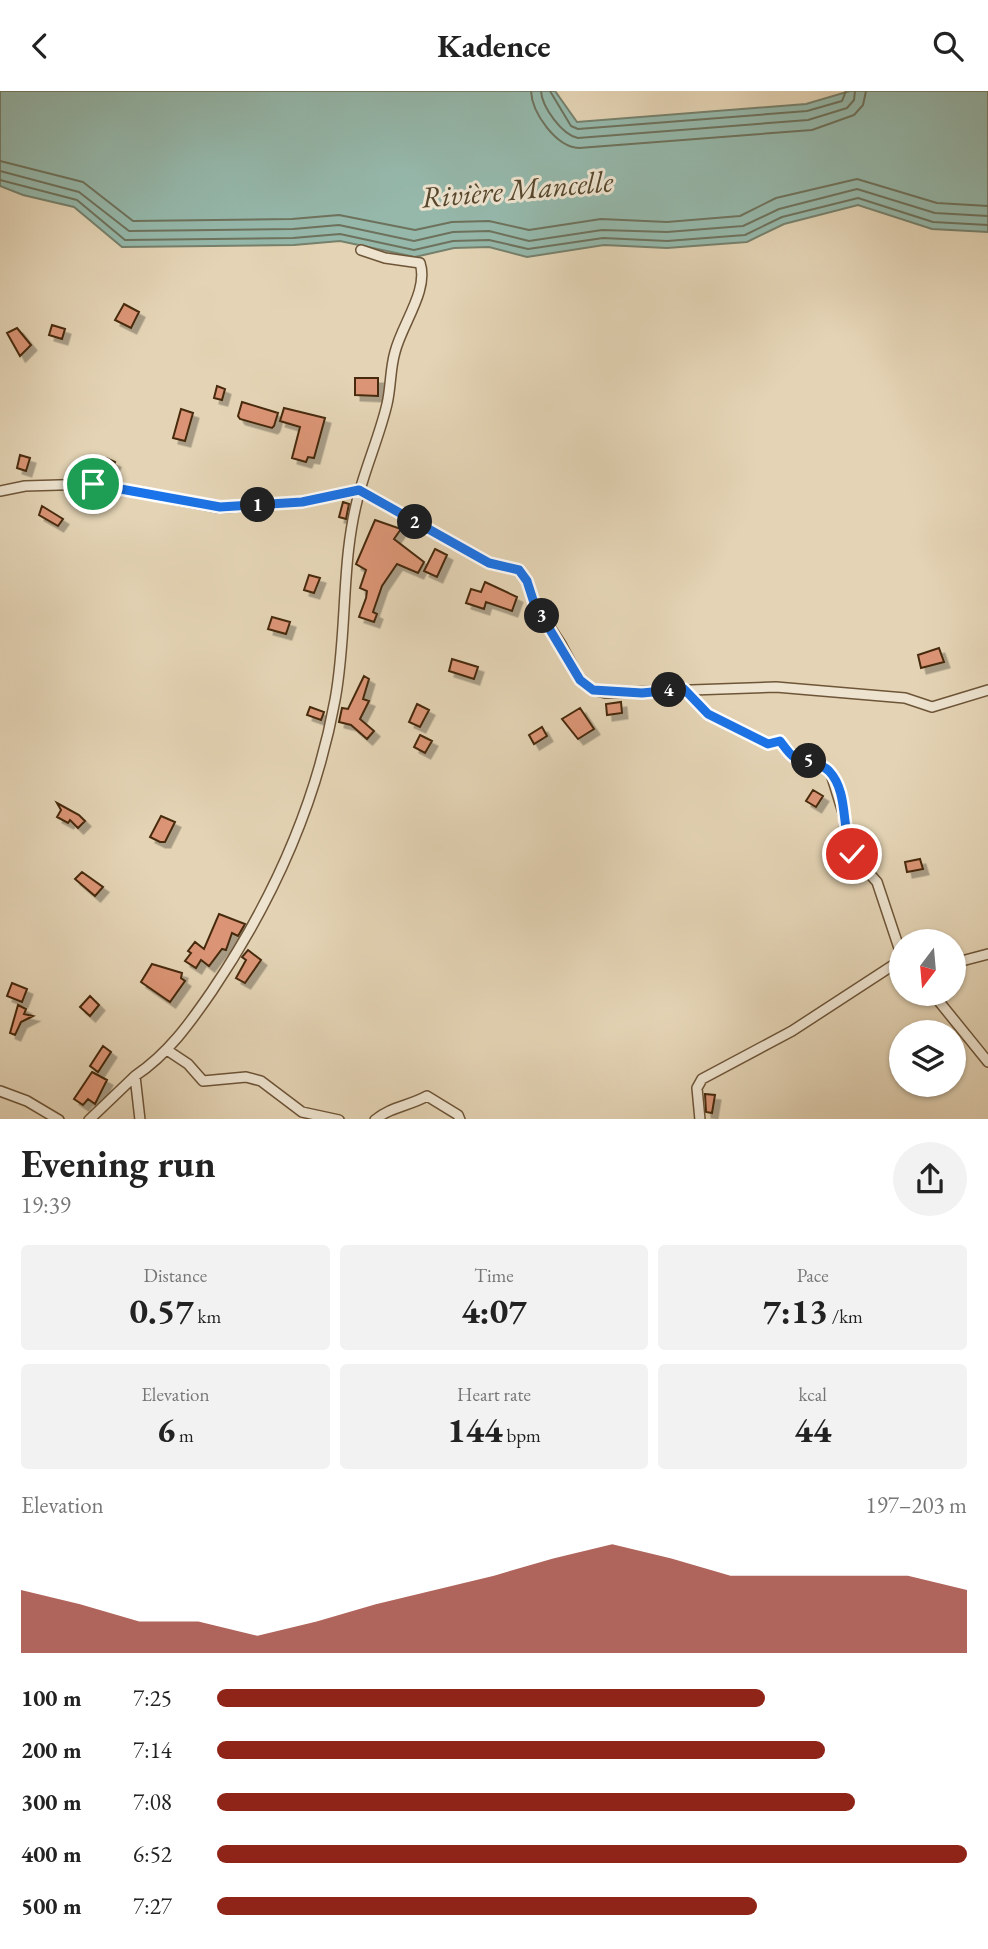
<!DOCTYPE html>
<meta charset="utf-8">
<style>
:root{--surface:#fff;--page:#f2f2f2;--text:#222;--muted:#767676;--accent:#8f2418}
body{margin:0;font-family:"EB Garamond",serif;background:var(--page);color:var(--text);height:100vh;display:flex;flex-direction:column;font-size:26px;white-space:nowrap}
*{box-sizing:border-box;margin:0}
p{font-size:23px;color:var(--muted)}
.icon{flex:none;width:38px;height:38px;fill:none;stroke:currentColor;stroke-width:2;stroke-linecap:round;stroke-linejoin:round}
.map{position:relative;height:1028px;overflow:hidden}
.sheet{display:flex;flex-direction:column;background:var(--surface);flex:1}
.sheet>*{flex:none}
.needle{width:46px;rotate:196deg}
.fabs{position:absolute;left:889px;top:838px;display:grid;gap:14px}
.fabs a{display:grid;place-items:center;width:77px;height:77px;border-radius:50%;background:var(--surface);box-shadow:0 2px 5px #0004;font-size:35px}
.pin{position:absolute;display:grid;place-items:center;width:60px;height:60px;color:#fff;margin:-30px;border:4px solid #fff;border-radius:50%;box-shadow:0 2px 7px #0007}
.km{position:absolute;width:35px;height:35px;margin:-18px;border-radius:50%;background:#222;color:#fff;font-size:19px;line-height:35px;text-align:center}
.round{display:grid;place-items:center;flex:none;width:74px;height:74px;border-radius:37px;background:var(--page)}
.summary{display:flex;align-items:center;justify-content:space-between;height:119px;padding:0 21px}
h1{font-size:38px;font-weight:700;line-height:52px}
.figures{display:grid;grid-template-columns:repeat(3,1fr);gap:10px;height:119px;padding:7px 21px}
.figures div{display:grid;align-content:center;border-radius:7px;background:var(--page);text-align:center}
.figures b{font-size:35px;font-weight:700}
.figures small{font-size:19px;font-weight:400}
.figures p{font-size:19px}
.chart{height:196px;padding:14px 21px}
.chart p{display:flex;justify-content:space-between}
.chart svg{width:100%;height:126px;margin-top:7px;fill:var(--accent);opacity:.7}
ul{padding:0 21px;list-style:none;font-size:23px}
li{display:grid;grid-template-columns:112px 84px 1fr;align-items:center;height:52px}
li i{height:18px;border-radius:9px;background:var(--accent)}
header{display:flex;justify-content:space-between;align-items:center;height:91px;padding:0 21px;background:var(--surface);font-size:32px;font-weight:700}
.map>svg:first-child{display:block}
.water{fill:#95b8ab;stroke:#76806c;stroke-width:2}
.lines{fill:none;stroke-linecap:round;stroke-linejoin:round}
.shore{stroke:#6e725c;stroke-width:2}
.building{fill:#db9576;stroke:#472b0e;stroke-width:2;filter:url(#shadow)}
.street-casing{stroke:#6e5538;stroke-width:12}
.street{stroke:#ede3cf;stroke-width:9}
.route-casing{stroke:#fff;stroke-width:14}
.route{stroke:#1a73e8;stroke-width:9}
.labels{text-anchor:middle;dominant-baseline:central;stroke-width:6;stroke-linejoin:round;paint-order:stroke}
.water-label{font-size:30px;font-style:italic;fill:#57472d;stroke:#ede3cf}
</style>
<header><svg class="icon" aria-label="back" viewBox="0 0 24 24"><path d="M15 5l-7 7 7 7"/></svg>Kadence<svg class="icon" aria-label="search" viewBox="0 0 24 24"><circle cx="10" cy="10" r="6"/><path d="M15 15l6 6"/></svg></header>
<div class="map">
<svg width="988" height="1029" viewBox="0 0 988 1029">
<defs>
<filter id="shadow"><feDropShadow dx="5.5" dy="5.5" stdDeviation="0" flood-color="#0004"/></filter>
</defs>
<rect width="100%" height="100%" fill="#e4d4b5"/>
<filter id="stains"><feTurbulence type="fractalNoise" baseFrequency=".00286" numOctaves="4"/><feColorMatrix values="0 0 0 0 .2 0 0 0 0 .09 0 0 0 0 .02 0 0 0 .5 -.17"/></filter>
<radialGradient id="worn" r=".72"><stop offset=".6" stop-color="#630" stop-opacity="0"/><stop offset="1" stop-color="#630" stop-opacity=".3"/></radialGradient>
<path class="water" d="M0 0H555L577 31 806 13 850 0H988V141L932 138 858 114 784 133 747 151 667 157 604 154 527 166 489 156 454 157 415 166 340 150 294 154 122 156 74 116 23 104 0 95Z"/>
<g class="lines">
<path class="shore" d="M531 0C532 22 556 56 579 57L812 39 854 24 863 14 866 0
M541 0C542 16 562 44 578 47L808 29 847 17 854 9 855 0
M550 0 571 35 578 38 807 20 842 10 846 0
M0 70 83 91 133 130 292 128 339 124 415 139 452 131 489 130 529 139 601 128 667 131 740 125 776 107 857 88 937 112 988 115
M0 80 79 101 129 140 293 138 339 134 414 150 453 141 489 140 529 150 602 139 667 141 743 135 779 118 857 98 935 122 988 125
M0 89 77 109 125 149 293 147 340 143 414 159 453 150 489 149 528 158 603 147 667 150 745 144 782 126 858 107 933 131 988 134"/>
</g>
<path class="building" d="M124 213 139 221 131 237 115 229Z
M52 234 65 238 62 248 49 244Z
M17 237 31 254 20 265 7 242Z
M355 287H378V305L355 304Z
M217 295 225 298 222 309 214 307Z
M242 311 278 322 274 335 272 337 240 328 238 325Z
M284 317 325 327 314 367 308 366 306 371 292 367 300 336 280 330Z
M181 318 193 322 185 350 173 347Z
M20 364 30 367 26 380 17 377Z
M106 367 115 371 111 380 102 377Z
M343 411 349 413 346 428 339 426Z
M42 415 63 428 58 435 39 424Z
M375 429 401 438 394 448 424 471 418 482 397 473 382 495 373 521 377 523 374 531 359 526 366 507 367 500 360 497 366 479 356 473Z
M435 458 447 464 437 486 424 480Z
M309 484 320 487 314 502 304 499Z
M485 491 517 506 512 520 486 511 484 518 466 512 471 498 481 501Z
M272 526 290 531 286 543 268 538Z
M939 557 944 571 921 577 918 564Z
M452 568 478 576 474 588 449 580Z
M364 585 369 588 363 608 369 610 360 628 374 640 367 648 351 634 339 631 342 617 348 618Z
M621 611 622 622 607 624 606 613Z
M417 613 429 619 420 636 409 631Z
M310 616 324 621 321 629 307 624Z
M580 617 594 638 578 648 562 628Z
M542 636 547 645 534 653 529 644Z
M420 644 432 650 425 662 414 656Z
M813 699 823 705 816 716 806 710Z
M57 712 79 724 85 730 78 737 70 729 68 732 57 726 61 719Z
M161 725 175 731 165 751H160L150 746Z
M920 768 923 778 907 781 905 771Z
M82 781 103 796 95 805 75 788Z
M219 823 245 833 238 845 232 842 226 859 222 858 209 875 201 869 196 877 185 870 191 862 188 860 195 851 204 858Z
M248 859 261 869 245 892 236 887 246 869 242 866Z
M152 873 182 882 181 887 185 890 170 911 141 891Z
M12 892 27 898 22 911 7 905Z
M90 905 99 914 90 925 80 916Z
M18 914 26 918 24 923 33 925 21 931 15 944 10 942Z
M103 955 111 961 98 981 90 975Z
M92 981 107 989 95 1013 88 1008 83 1014 74 1008Z
M705 1003 715 1004 712 1022 706 1021Z"/>
<g class="lines">
<defs>
<path id="street" d="M0 400 25 395 93 393 220 417 302 411 359 399 489 472 519 479 527 490 534 512 561 553 580 589 593 599 605 602 776 596 905 607 932 616 988 599
M684 598 708 623 768 653 780 650 794 666 822 674 831 683 845 728 844 746 852 763 877 791 901 863
M954 872 988 863
M933 903 988 971
M167 959 188 973 203 990 246 986 261 990 302 1021 339 1029
M0 1000 27 1010 59 1029
M89 1029 135 985
M140 1029 135 985C168 963 190 932 212 900 272 811 316 714 335 609 348 540 340 467 360 399 368 370 380 343 387 313 391 296 390 278 395 261 402 233 429 199 420 172L385 167 361 159
M375 1029C390 1016 409 1015 427 1005L458 1024 460 1029
M700 1029 697 997 702 988 792 940 901 869"/>
</defs>
<use href="#street" class="street-casing"/>
<use href="#street" class="street"/>
</g>
<g class="lines">
<defs>
<path id="route" d="M93 393 220 416 302 411 359 399 489 472 519 479 527 490 534 512 580 589 593 599 642 602 684 598 708 623 768 653 780 650C784 655 789 663 794 666 805 673 819 670 829 680 849 701 841 738 852 763"/>
</defs>
<use href="#route" class="route-casing"/>
<use href="#route" class="route"/>
</g>
<g class="labels">
<g class="water-label">
<text transform="translate(517 98) rotate(-5)">Rivière Mancelle</text>
</g>
</g>
<rect width="100%" height="100%" filter="url(#stains)"/>
<rect width="100%" height="100%" fill="url(#worn)"/>
</svg>
<div class="fabs">
<a><svg class="needle" viewBox="-14 -14 28 28"><path d="M0-13l5 13h-10z" fill="#e53935"/><path d="M0 13l5-13h-10z" fill="#767676"/></svg></a>
<a><svg class="icon" aria-label="layers" viewBox="0 0 24 24"><path d="M12 4l9 5-9 5-9-5zM3 14l9 5 9-5"/></svg></a>
</div>
<div class="pin" style="left:93px;top:393px;background:#1e9e55"><svg class="icon" aria-label="arrive" viewBox="0 0 24 24"><path d="M6 21V4h12l-3 4 3 4H6"/></svg></div>
<div class="pin" style="left:852px;top:763px;background:#d93025"><svg class="icon" aria-label="check" viewBox="0 0 24 24"><path d="M5 12l5 5 9-10"/></svg></div>
<b class="km" style="left:258px;top:414px">1</b>
<b class="km" style="left:415px;top:431px">2</b>
<b class="km" style="left:542px;top:525px">3</b>
<b class="km" style="left:669px;top:599px">4</b>
<b class="km" style="left:809px;top:670px">5</b>
</div>
<section class="sheet">
<div class="summary"><div><h1>Evening run</h1><p>19:39</p></div><a class="round"><svg class="icon" aria-label="share" viewBox="0 0 24 24"><path d="M12 15V3M7 8l5-5 5 5M5 13v7h14v-7"/></svg></a></div>
<div class="figures">
<div><p>Distance</p><b>0.57<small> km</small></b></div>
<div><p>Time</p><b>4:07</b></div>
<div><p>Pace</p><b>7:13<small> /km</small></b></div>
</div>
<div class="figures">
<div><p>Elevation</p><b>6<small> m</small></b></div>
<div><p>Heart rate</p><b>144<small> bpm</small></b></div>
<div><p>kcal</p><b>44</b></div>
</div>
<div class="chart"><p><span>Elevation</span>197–203 m</p>
<svg viewBox="0 0 160 44" preserveAspectRatio="none"><path d="M0 44V22L10 27L20 33L30 33L40 38L50 33L60 27L70 22L80 17L90 11L100 6L110 11L120 17L130 17L140 17L150 17L160 22V44z"/></svg>
</div>
<ul>
<li><b>100 m</b>7:25<i style="width:73%"></i></li>
<li><b>200 m</b>7:14<i style="width:81%"></i></li>
<li><b>300 m</b>7:08<i style="width:85%"></i></li>
<li><b>400 m</b>6:52<i style="width:100%"></i></li>
<li><b>500 m</b>7:27<i style="width:72%"></i></li>
</ul>
</section>
